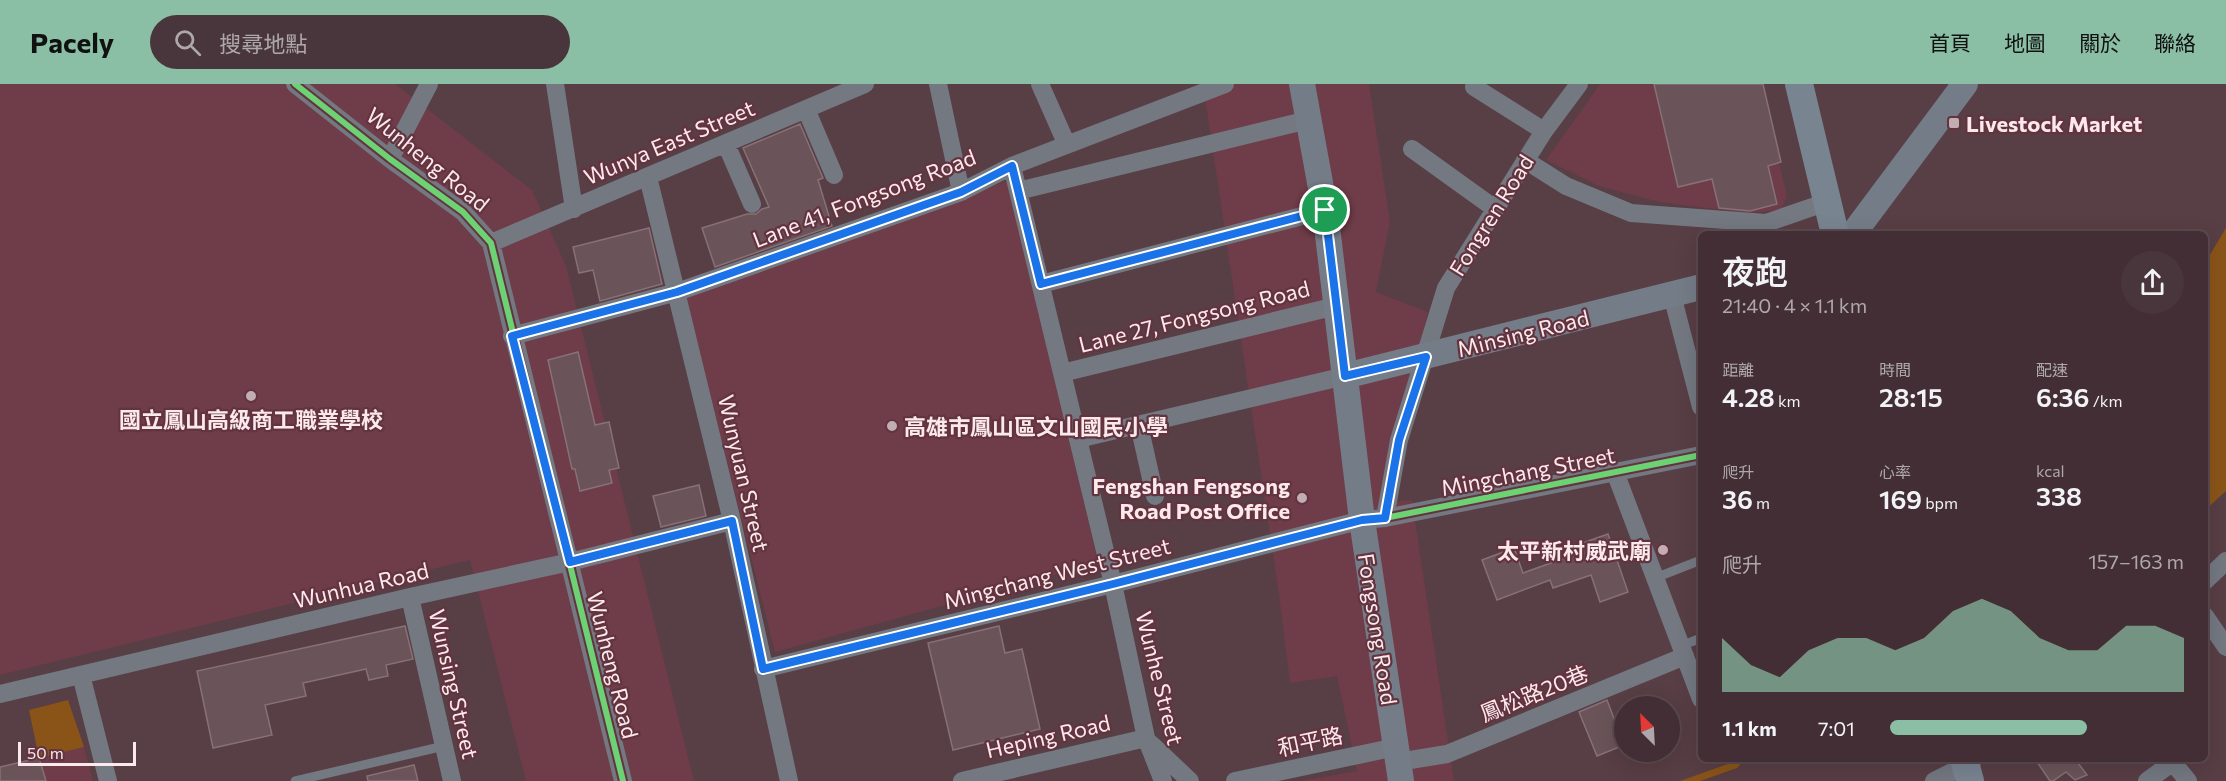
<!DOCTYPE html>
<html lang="zh-TW">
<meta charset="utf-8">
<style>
:root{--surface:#422e34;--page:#49363c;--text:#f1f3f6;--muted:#aea8ac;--line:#5a4a4f;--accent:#8abfa5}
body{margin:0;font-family:Commissioner,"Noto Sans TC",sans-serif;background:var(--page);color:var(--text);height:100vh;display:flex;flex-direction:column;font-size:22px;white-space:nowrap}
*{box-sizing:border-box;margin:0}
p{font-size:20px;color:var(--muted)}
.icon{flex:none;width:33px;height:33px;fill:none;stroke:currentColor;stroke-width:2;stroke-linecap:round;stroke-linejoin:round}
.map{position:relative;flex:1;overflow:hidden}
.sheet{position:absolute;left:1698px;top:147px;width:510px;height:531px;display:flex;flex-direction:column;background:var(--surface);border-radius:9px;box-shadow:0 6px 24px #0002,0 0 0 2px var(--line)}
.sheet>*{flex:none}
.needle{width:39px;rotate:336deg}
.controls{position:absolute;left:1614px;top:612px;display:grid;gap:12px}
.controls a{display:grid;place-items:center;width:66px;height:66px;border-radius:50%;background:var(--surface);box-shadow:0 6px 24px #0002,0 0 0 2px var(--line);font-size:30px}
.scale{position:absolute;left:18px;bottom:15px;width:118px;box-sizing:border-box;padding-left:6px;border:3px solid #fbe9ec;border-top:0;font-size:16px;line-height:21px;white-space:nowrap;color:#fbe9ec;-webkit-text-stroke:4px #633440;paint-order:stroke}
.pin{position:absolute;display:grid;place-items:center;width:51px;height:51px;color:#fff;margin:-26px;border:3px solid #fff;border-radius:50%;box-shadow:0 2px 6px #0007}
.round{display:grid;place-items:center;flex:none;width:63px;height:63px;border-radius:32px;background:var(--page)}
.overview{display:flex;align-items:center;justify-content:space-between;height:102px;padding:0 24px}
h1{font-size:33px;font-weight:600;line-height:45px}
.stats{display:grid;grid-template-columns:repeat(3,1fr);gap:9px;height:102px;padding:6px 24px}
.stats div{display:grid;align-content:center}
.stats b{font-size:26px;font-weight:600}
.stats small{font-size:16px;font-weight:400}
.stats p{font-size:16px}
.chart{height:168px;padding:12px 24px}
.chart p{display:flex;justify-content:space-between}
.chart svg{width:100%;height:108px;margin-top:6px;fill:var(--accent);opacity:.7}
ul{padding:0 24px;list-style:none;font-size:20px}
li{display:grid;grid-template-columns:96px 72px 1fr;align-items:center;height:45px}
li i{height:15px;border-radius:8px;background:var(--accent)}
header{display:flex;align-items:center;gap:36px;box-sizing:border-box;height:84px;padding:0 30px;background:var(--accent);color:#111}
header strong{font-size:28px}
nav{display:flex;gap:33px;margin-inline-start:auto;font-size:21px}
.search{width:420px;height:54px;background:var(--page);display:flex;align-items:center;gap:15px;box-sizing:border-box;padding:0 21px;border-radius:33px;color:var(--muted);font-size:22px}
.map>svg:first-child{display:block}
.built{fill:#6f3c49}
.green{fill:#8a5418}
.building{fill:#6a5459;stroke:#877176;stroke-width:1.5}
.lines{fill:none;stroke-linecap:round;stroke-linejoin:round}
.lane{stroke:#737881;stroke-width:9}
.street{stroke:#737881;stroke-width:18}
.secondary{stroke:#747c87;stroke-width:26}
.primary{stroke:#798491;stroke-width:28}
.cycleway-casing{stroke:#633440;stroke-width:10}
.cycleway{stroke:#6cd273;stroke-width:6}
.route-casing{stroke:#fff;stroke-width:12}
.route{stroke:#1a73e8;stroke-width:8}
.poi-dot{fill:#c2adb2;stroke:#633440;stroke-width:2}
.labels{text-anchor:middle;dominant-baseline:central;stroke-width:4.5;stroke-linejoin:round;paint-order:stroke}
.poi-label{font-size:22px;font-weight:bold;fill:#fbe9ec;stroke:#633440;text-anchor:start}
.street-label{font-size:22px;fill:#fbe9ec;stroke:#633440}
</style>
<header>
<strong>Pacely</strong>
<div class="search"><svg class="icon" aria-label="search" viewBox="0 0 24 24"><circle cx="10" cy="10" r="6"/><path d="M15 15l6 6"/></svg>搜尋地點</div>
<nav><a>首頁</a><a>地圖</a><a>關於</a><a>聯絡</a></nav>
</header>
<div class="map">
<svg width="2226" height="697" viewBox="0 0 2226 697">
<rect width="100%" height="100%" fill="#583e45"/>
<path class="built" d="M0 0H395L532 106 566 182 694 697H526L470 476 0 591Z
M1203 0H1369L1390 138 1376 208 1428 228 1380 419 1412 416 1454 697H1301L1357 687 1337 592 1290 599 1279 511Z
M1600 0H1760L1787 112 1781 126 1748 129 1659 118 1599 102 1546 76Z
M1008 96 1098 479 775 568 684 206 954 119Z
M84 663 93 697H0V683Z"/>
<path class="green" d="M2226 144V407L2205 426V179Z
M68 616 84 663 39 674 29 626Z
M1739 676 1740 681 1737 684 1700 697H1680Z"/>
<path class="building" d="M1654 0H1763L1781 78 1768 82 1777 120 1750 127 1719 124 1712 95 1678 103Z
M800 40 823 94 818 96 832 142 715 183 702 144 747 130H756L762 125 769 123 743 64Z
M649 144 662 200 600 217 593 186 579 189 573 163Z
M578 268 595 341 609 338 619 384 609 386 612 399 580 407 575 385H572L548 276Z
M699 401 706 432 661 443 653 412Z
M1608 450 1628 508 1600 518 1591 491 1553 504 1550 496 1497 516 1482 476 1514 464 1523 489 1576 470 1574 462Z
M405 542 413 575 386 581 388 592 369 596 366 585 303 599 306 612 265 621 272 651 213 664 197 587Z
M999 542 1005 569 1022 565 1040 645 953 666 928 559Z
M1607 616 1624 661 1597 672 1579 628Z
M39 674 46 697H0V683Z
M2035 675H2084L2078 679 2087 691 2075 696 2066 688 2053 697H2050Z
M414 681 418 697H368L367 692Z"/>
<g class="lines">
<path class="lane" d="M1655 494 1701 476
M1681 562 1701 554
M295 697 444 662"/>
<path class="street" d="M295 0 390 75 463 128 491 159 623 697
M555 0 574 125
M938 0 961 108
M1040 0 1067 61
M1474 3 1544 47
M806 25 834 91
M726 60 752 120
M1412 65 1494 124
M390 75 429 0
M1525 76 1566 102 1631 129 1766 139 1827 118
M1012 82 1113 500 1146 654 1163 697
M648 93 732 437 789 697
M1018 107 1308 36
M491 159 865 0
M1041 200 1325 126
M1672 211 1701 323
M512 252 677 208 961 108 1012 82 1225 0
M1062 289 1336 222
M1139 341 1155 412
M1078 355 1345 292
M1615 388 1701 615
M1385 434 1399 356 1446 204 1544 47 1579 0
M2205 497 2226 477
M410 513 452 697
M2205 532 2226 563
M763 585 1113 500 1362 436 1385 434 1701 371
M81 591 108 697
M0 610 410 513 570 478 732 437
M1151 660 1190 697
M2170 675 2188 697
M1398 678 1447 670 1685 572
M962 697 1146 654
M1235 697 1396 663
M1934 697 1972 678
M2147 697 2173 678"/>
<path class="secondary" d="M1302 0 1325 126 1362 436 1401 697
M1853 150 1965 0
M1345 292 1701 203"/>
<path class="primary" d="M1799 0 1835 150
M1964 675 1970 697"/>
<defs>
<path id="cycleway" d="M295 0 390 75 463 128 491 159 623 697
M763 585 1113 500 1362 436 1385 434 1701 371"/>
</defs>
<use href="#cycleway" class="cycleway-casing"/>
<use href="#cycleway" class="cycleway"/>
</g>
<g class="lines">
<defs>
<path id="route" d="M1012 82 1041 200 1325 126 1345 292 1426 273 1399 356 1385 434 1362 436 1113 500 763 585 732 437 570 478 512 252 677 208 961 108Z"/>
</defs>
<use href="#route" class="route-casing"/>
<use href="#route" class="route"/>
</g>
<g class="poi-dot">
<rect x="1948" y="33" width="12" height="12" rx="3"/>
<circle cx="251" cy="312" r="6"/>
<circle cx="892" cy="342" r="6"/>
<circle cx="1302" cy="414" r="6"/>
<circle cx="1663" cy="466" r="6"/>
</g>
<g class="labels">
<g class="poi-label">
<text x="1966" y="39">Livestock Market</text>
<text x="251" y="335" text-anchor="middle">國立鳳山高級商工職業學校</text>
<text x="904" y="342">高雄市鳳山區文山國民小學</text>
<text x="1290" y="401" text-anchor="end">Fengshan Fengsong<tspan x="1290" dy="25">Road Post Office</tspan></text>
<text x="1651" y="466" text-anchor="end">太平新村威武廟</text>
</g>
<g class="street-label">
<text transform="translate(669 58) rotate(-23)">Wunya East Street</text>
<text transform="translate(428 75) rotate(39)">Wunheng Road</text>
<text transform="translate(864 114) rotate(-21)">Lane 41, Fongsong Road</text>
<text transform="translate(1491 131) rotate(-58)">Fongren Road</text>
<text transform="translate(1194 232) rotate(-14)">Lane 27, Fongsong Road</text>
<text transform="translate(1523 249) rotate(-14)">Minsing Road</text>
<text transform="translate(1528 387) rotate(-11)">Mingchang Street</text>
<text transform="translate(744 389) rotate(77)">Wunyuan Street</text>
<text transform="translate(1057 489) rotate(-14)">Mingchang West Street</text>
<text transform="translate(361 501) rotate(-13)">Wunhua Road</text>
<text transform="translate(1378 545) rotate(81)">Fongsong Road</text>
<text transform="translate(613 581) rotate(76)">Wunheng Road</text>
<text transform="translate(1160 594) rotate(76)">Wunhe Street</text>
<text transform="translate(454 600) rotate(77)">Wunsing Street</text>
<text transform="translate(1534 609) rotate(-22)">鳳松路20巷</text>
<text transform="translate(1048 652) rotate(-13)">Heping Road</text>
<text transform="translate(1310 657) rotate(-12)">和平路</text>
</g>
</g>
</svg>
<div class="controls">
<a><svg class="needle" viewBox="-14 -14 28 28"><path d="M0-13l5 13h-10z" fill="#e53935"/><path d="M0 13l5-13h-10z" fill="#aea8ac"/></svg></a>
</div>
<div class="scale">50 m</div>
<div class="pin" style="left:1325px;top:126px;background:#1e9e55"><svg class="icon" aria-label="arrive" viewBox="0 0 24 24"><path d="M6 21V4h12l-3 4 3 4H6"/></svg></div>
<section class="sheet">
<div class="overview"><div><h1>夜跑</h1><p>21:40 · 4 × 1.1 km</p></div><a class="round"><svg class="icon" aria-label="share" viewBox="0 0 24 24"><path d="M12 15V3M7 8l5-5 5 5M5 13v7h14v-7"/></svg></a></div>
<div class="stats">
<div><p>距離</p><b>4.28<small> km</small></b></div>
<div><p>時間</p><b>28:15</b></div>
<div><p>配速</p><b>6:36<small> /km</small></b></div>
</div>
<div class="stats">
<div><p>爬升</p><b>36<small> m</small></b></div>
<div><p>心率</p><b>169<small> bpm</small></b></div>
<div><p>kcal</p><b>338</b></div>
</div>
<div class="chart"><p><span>爬升</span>157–163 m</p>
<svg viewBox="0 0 160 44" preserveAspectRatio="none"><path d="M0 44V22L10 33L20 38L30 27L40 22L50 22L60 27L70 22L80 11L90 6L100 11L110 22L120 27L130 27L140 17L150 17L160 22V44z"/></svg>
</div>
<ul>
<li><b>1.1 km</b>7:01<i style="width:67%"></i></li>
</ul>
</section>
</div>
